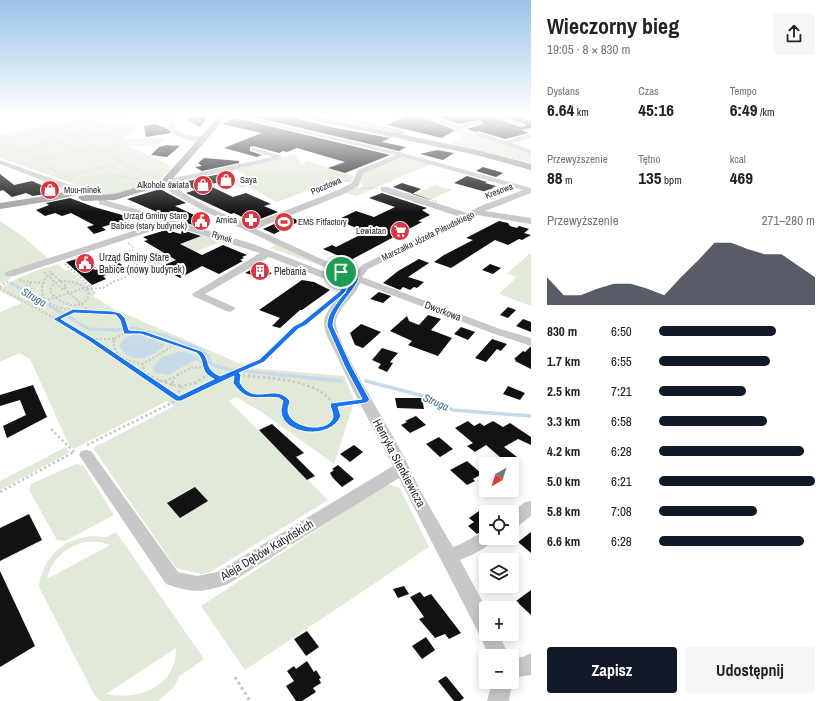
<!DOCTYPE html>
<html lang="pl">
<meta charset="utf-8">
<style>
:root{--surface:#fff;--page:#f6f6f6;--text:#222;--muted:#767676;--accent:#111827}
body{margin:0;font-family:"Archivo Narrow",sans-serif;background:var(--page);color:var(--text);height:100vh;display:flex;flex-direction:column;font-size:15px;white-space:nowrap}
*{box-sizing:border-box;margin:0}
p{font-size:13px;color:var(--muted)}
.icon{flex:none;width:22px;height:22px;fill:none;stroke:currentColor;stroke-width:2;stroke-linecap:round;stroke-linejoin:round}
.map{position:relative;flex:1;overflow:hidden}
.side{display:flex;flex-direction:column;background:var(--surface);width:300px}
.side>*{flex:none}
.needle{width:26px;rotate:219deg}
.buttons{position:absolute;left:479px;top:457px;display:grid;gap:8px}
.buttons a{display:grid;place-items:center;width:40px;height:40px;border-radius:4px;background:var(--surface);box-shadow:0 2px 10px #0003;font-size:20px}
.pin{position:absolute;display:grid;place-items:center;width:34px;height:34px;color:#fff;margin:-17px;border:2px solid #fff;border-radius:50%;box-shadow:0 1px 4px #0007}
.round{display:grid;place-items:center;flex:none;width:42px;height:42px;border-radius:4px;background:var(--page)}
.summary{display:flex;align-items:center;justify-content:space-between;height:68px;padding:0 16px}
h1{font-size:22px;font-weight:800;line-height:30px}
.figures{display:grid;grid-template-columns:repeat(3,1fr);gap:6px;height:68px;padding:4px 16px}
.figures div{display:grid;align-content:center}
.figures b{font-size:17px;font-weight:800}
.figures small{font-size:11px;font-weight:400}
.figures p{font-size:11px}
.chart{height:112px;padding:8px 16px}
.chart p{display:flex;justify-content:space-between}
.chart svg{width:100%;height:72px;margin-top:4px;fill:var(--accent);opacity:.7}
.button{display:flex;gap:8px;margin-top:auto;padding:8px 16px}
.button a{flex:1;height:46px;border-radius:4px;background:var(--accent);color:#fff;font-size:16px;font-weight:800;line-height:46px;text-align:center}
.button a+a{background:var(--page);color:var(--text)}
ul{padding:0 16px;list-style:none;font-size:13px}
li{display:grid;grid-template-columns:64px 48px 1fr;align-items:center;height:30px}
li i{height:10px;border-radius:5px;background:var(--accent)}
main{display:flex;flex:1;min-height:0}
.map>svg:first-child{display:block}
.green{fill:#e1e9d9;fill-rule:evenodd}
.water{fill:#c6dae8}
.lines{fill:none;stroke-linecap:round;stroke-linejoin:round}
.stream-far1{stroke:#c6dae8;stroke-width:3}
.stream{stroke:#c6dae8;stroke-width:3.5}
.building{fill:#121212}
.path-far4{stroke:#c8c8c8;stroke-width:1;stroke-dasharray:1 1;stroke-linecap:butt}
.path-far3{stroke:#c8c8c8;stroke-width:1.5;stroke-dasharray:1.5 1.5;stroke-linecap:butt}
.path-far2{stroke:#c8c8c8;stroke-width:2;stroke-dasharray:2 2;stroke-linecap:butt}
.path-far1{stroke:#c8c8c8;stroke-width:2.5;stroke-dasharray:2.5 2.5;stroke-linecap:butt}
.path{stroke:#c8c8c8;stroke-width:3;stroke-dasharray:3 3;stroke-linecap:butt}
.minor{fill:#c8c8c8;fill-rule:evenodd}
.major{fill:#a3a3a3;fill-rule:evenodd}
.route{fill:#1a73e8;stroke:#fff;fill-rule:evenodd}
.labels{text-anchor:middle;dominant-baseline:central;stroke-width:4;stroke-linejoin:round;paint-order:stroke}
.far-poi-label{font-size:9px;fill:#2b2b2b;stroke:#fff;text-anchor:end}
.far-street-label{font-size:9px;fill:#2b2b2b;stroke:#fff}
.poi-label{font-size:10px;fill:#2b2b2b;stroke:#fff;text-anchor:start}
.street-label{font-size:10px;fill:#2b2b2b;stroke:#fff}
.water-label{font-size:11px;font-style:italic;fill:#3f6b87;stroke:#fff}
.near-street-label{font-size:12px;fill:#2b2b2b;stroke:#fff}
</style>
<main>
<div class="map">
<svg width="531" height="701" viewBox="0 0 531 701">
<rect width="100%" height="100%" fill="#fff"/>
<path class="green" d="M103 115H119L140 126 124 139 164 138 174 135 177 136 165 139 158 147 127 145 173 167 168 168 171 170 155 183 119 194 107 195 0 158V135L48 124Z
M428 118 531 153V163L451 144 464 136 419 120Z
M296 154 302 164 308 161 354 176 351 182H340L330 186 325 184 277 202 247 186 242 188 229 181 247 176 237 171 220 175 215 172Z
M408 157 431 164 356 196 346 193 354 188H361L363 185 360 183 365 172 402 158Z
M435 185 452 190 427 201 412 196Z
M0 221 21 235 49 259 8 273 12 277 2 284 0 282Z
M203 235 222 241 155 269 139 258Z
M266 242 274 243 327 268 271 248 275 245Z
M529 254 531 255V306L499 294 517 277 507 274Z
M58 264 65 271 69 270 97 293 93 296 114 309 250 368 344 376 356 405H353L334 464 260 411 236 397 229 401 328 500 210 572 202 574 176 568 93 448 174 406 167 401 74 449 69 445 30 359 19 353 0 362V312L22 303 0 291V289C18 276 38 270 58 264Z
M66 447 70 452 0 490V481Z
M76 464 83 465 114 515 65 541 57 540 29 490 31 484Z
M387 484 400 488 429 547 245 670 201 606Z
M116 532 204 659 180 676 173 688 158 701H101L95 696 39 587 40 578 47 562 55 552 65 544 80 538 91 536 107 537ZM86 542H100L110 545 47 579C50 561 67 545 86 542ZM176 648C176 686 141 701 106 694Z"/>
<path class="water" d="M137 334 164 344V346C151 358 132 366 119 346L125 338Z
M179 351 193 354 203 363 195 360 168 375 156 373 154 371V366L161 358Z"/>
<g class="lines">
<path class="stream-far1" d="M11 283 89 329 115 330 133 328 163 335 200 349 208 356 211 363 215 366 233 370
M203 362 211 363
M244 371 283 375"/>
<path class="stream" d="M273 374 341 381
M366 381 427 397 453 410 531 416"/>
</g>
<path class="building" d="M209 115 200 127 186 119 199 117Z
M245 115H284L330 127 390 138 382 142 406 147 399 151Z
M409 115H415L455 130 442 138 387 125Z
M433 115H486L520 127 526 126 525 124 500 115H509L531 121V128L521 130 529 133 505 139 478 131 476 132 467 129 482 124 483 123 480 120 459 124Z
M235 118 390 155 345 173 328 168 345 162 297 148 287 152 283 151 279 153 253 146 250 147V151L262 155 257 157 224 148 262 133 222 124Z
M155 124 168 129 171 133 146 137 144 126Z
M167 145 180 146 167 157 151 155 159 147Z
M437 150 454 153 443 160 420 154Z
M204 158 239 161V163L202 171 195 167 202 166 198 163Z
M483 167 500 172 503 173 496 177 476 171Z
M224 173 234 178 208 185 233 197 246 193 271 204 264 206 278 212 253 222 234 213 231 214 186 193 195 190 184 182Z
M0 174 14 185 32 181 57 192 33 196 26 193 12 197 3 190 0 191Z
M467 176 487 182 485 183 496 186 486 192 454 183Z
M402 183 421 189 412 194 438 202 393 187Z
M160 189 186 203 175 206 211 223 208 224 210 225 203 228 173 219 127 199Z
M382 193 427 208 422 210 430 215 418 221 422 222 345 263 335 259 339 256 323 249 332 245 336 247 366 232 337 220 356 211 374 217 395 207 369 198Z
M70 198 94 207 133 218 102 227 106 230 94 234 87 227 94 225 71 213 62 216 55 213 45 216 36 210 49 205 46 203Z
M290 217 300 221 274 234 263 229Z
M499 221 508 223 510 226 517 228 519 226 529 229 524 233 531 235 522 240 519 239 508 245 495 240 451 268 434 262 444 255 473 240 466 238Z
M166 230 181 234 182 230 201 236 180 244 202 255 223 245 247 255 242 257 244 258 240 260 243 261 219 274 202 266 180 278 160 267 176 260 144 241 148 240 143 237Z
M80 258 95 270 119 263 127 268 103 276 106 279 92 285 66 262Z
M419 259 429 263 408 277 424 282 417 288 414 287 410 290 403 287 400 290 383 283 398 271Z
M490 264 501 268 493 274 482 270Z
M256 267 272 273 264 278 245 273Z
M302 280 314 282 330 290 302 310H300L280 328 272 326 280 318 259 310Z
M379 292 391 296 383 303 370 299Z
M508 307 516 310 508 318 500 315Z
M428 315 441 319 431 330 452 338 438 356 408 345 412 341 390 331 407 316 409 321 419 325Z
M523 319 531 322V332L516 326Z
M361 324 381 332 363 348 355 345 350 333Z
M461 327 475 332 468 340 454 334Z
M492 339 507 344 501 351 497 349 486 362 475 358Z
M530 347H531V369L515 361 516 360 514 359 523 351 525 352Z
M382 348 398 353 390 362 393 363 387 372 378 368 381 364 372 360Z
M33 385 47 417 7 438 3 426 26 415 20 400 0 406V395Z
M508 386 525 393 520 400 503 394Z
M395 398H422L424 409 397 408Z
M416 416 426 425 410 433 401 425 407 422 405 421Z
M468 421 474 426 480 423 484 426 493 421 503 427 510 423 531 437V445L518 439 504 447 517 457 507 463 486 445 475 452 467 446 473 443 455 428Z
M272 424 304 453 296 457 315 476 307 480 259 430Z
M439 437 453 449 440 457 426 444Z
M354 445 363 452 350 462 340 454Z
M467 461 482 474 473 479 475 481 467 485 450 470Z
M338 465 354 479 342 487 333 478 330 473 334 470 332 469Z
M195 487 208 501 180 518 167 503Z
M479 511 486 519V528L477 534 468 526 474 522 469 518Z
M29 514 42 540 0 561V528Z
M531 532V553L518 542Z
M0 571 35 646 0 667Z
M404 586 409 594 398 598 393 589Z
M531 590V615L516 601Z
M420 592 424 597 431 594 461 633 449 639 445 634 435 638 419 619 424 617 410 597Z
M307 631 319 647 306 656 294 639Z
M426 637 435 650 422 659 412 646Z
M307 661 314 672 316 670 321 678 319 679 321 683 313 688 316 692 302 701H296L286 686 294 681 287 671 294 666 296 669Z
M446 676 464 698 460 701H454L438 681Z"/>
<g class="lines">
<path class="path-far4" d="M287 115 292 116
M85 119 119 140
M390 123 400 118 391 115
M55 124 105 115
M60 126H64L82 137
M64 126 118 117
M54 128 153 178
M30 129 78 151 92 148
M77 138 136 127
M0 140 59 126
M175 140 168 145 187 146
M0 142 48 166 62 176
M18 151 54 141
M101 151 108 149 137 126 116 115
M37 160 77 151
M91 163 99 167
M98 168 114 175 142 180
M65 177 121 162"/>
<path class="path-far3" d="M140 180H142
M361 188H377
M104 252 103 253 116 263 109 265
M84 258 93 265
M109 258 133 250V247L128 243
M129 259 137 265
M65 264 66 265"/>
<path class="path-far2" d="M91 264 97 269 112 264
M44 272 62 289 67 287 48 270
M52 274 46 277C45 281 42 285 42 289 43 321 106 304 121 317L126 332
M20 279 21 281 30 282V284L26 286
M60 281C72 281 83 283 89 294 84 314 57 304 50 290L53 285Z
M30 282 44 283
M0 287 9 281
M0 288 79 332 143 375
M64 288 90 312
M87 289 103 288 113 282 140 271 141 268 136 264
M48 300 90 286 65 264
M56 319 73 311
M92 339H114
M267 356 272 358
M143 364C129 361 111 357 114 339L126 332H137L176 344
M205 367 209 374 207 375
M209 374 211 375
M148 375 144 372 143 364 176 344C190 348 203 351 205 367
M177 375 191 368 205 367
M228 375 262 360 296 327 304 323 323 308"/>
<path class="path-far1" d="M142 374 179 399
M147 374 158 380 173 385 172 380 179 374
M209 374 219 378
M238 375C265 378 328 378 336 411 343 435 286 437 285 412 285 409 286 406 287 403 271 384 237 411 238 375Z
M159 381H165L174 377
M173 385 182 386
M176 397 182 386 195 383 209 374
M334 405 354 402
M51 429 74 452
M87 445 230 374
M0 492 74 452"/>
<path class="path" d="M235 677 250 701"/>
<path class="minor" d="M160 115H167L174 119 175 129 185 135 203 137 206 139C198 145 176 137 169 130V121Z
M228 115H238L403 153 531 188V193L485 211 531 218V224L477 215 368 269 362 277 500 329 531 338V346L492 333 360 283C355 297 339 306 336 321 332 340 399 442 409 467 421 494 438 521 453 547L459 545 486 530V538H494C489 548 470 556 460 560L486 608V634H499L509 656H489L479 634 399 478 228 584C203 593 191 593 166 584L79 455 81 451 86 450 91 451 178 572 197 576 217 572 393 466C374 429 353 392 336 354 332 345 324 334 324 323 325 306 345 295 351 279L204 211 172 193 161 182 165 180 273 157 251 150V148L253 147 281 156V159L171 183C192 202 223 213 249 225L338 190 352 183 358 170 396 155ZM403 157 523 190 483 205 467 213 387 187H381V191L460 217 362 265 354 274 256 229 344 194 358 186 364 173Z
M418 115H427L459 126 479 121 482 123 459 130Z
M487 115H496L525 125 520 126Z
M336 116 402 130 405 132 397 138 394 136 397 133 343 121 337 120 329 123 326 121Z
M478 132 505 141 531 134V138L512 143 531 150V154L476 135 475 134Z
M0 160 70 185 90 189 91 191 87 193 65 189 0 164Z
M99 200H105L253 244 333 275 334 277 333 279H325L269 257 205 294 234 307 235 309 230 312 226 311 193 296 192 294 260 253 170 225 14 276H6L5 274 6 272 161 222 99 204Z
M531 501V516L518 526 512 528V512L525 502Z
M531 653V675L512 678V658L523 657Z
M512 681V682L509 701H487L492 682Z"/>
<path class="major" d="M220 115H228L168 184 115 200 83 201 78 198 79 196 87 195 80 194 51 201 0 209V203L51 195 80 188 90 189 95 192 97 195 114 194 162 180Z
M295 115H309L477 150 531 164V170L476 155 299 117Z"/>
</g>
<linearGradient id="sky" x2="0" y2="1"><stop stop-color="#9ac3e8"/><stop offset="0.54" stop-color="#fff"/><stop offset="1" stop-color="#fff" stop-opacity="0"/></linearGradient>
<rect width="531" height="213" fill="url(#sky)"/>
<path class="route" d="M341 270 359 278C353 294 333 308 333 326L352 367 370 400 366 403 338 407 341 416C330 441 282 435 281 411 281 408 282 404 283 401L279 398C257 395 249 405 233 383L234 376 181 401H176L89 341 53 319 73 309 112 311 120 313 125 318 129 330 144 331 201 351C212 361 203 368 220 376L260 359 294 326 302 322 340 291 343 286 329 278ZM341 274 353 278C347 295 327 308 327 326L345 367 362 399 331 403 330 405C331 408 333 413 333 417 329 434 288 428 288 410 288 407 290 403 290 401 277 384 260 401 246 390 244 389 242 385 240 383L241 375 239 373 264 362 298 329 306 325 345 293 348 285 335 278ZM74 313 116 315 120 320 124 334H141L197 353C206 362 198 371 214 379L179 396 93 338 61 319Z"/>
<defs>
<symbol id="shop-disc" viewBox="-11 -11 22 22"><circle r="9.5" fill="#d93741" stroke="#fff"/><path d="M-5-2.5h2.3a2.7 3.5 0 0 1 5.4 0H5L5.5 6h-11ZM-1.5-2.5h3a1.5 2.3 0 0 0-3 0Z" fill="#fff"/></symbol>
<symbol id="pharmacy-disc" viewBox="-11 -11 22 22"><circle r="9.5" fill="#d93741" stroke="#fff"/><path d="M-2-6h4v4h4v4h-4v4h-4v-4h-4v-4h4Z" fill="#fff"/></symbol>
<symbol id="civic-disc" viewBox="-11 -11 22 22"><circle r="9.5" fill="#d93741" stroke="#fff"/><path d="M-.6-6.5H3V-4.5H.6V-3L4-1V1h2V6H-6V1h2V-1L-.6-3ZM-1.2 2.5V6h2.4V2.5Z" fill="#fff"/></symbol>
<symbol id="stadium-disc" viewBox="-11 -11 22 22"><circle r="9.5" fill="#d93741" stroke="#fff"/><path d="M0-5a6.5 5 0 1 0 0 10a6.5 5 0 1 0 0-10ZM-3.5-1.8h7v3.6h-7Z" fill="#fff"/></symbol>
<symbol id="supermarket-disc" viewBox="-11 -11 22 22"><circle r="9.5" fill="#d93741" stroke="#fff"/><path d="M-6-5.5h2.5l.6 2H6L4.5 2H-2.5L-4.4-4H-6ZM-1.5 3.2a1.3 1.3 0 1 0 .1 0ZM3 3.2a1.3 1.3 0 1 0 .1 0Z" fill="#fff"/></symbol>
<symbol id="building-disc" viewBox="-11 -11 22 22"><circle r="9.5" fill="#d93741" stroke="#fff"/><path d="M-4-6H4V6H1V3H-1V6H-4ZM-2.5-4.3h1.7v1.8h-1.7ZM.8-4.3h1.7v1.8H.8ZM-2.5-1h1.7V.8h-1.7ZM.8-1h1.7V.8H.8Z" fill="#fff"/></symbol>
</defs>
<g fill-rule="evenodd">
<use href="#shop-disc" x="215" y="169" width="22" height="22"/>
<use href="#shop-disc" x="192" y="174" width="22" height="22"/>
<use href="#shop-disc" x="39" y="179" width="22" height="22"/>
<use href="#pharmacy-disc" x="240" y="209" width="22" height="22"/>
<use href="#civic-disc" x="190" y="210" width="22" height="22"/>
<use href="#stadium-disc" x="273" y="211" width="22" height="22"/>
<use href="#supermarket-disc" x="389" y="220" width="22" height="22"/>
<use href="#civic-disc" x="74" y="252" width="22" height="22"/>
<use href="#building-disc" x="249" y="260" width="22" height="22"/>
</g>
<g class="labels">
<g class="far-poi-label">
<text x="240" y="180" text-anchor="start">Saya</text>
<text x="189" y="185">Alkohole świata</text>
<text x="64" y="190" text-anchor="start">Muu-minek</text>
<text x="187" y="216">Urząd Gminy Stare<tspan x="187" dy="10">Babice (stary budynek)</tspan></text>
<text x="237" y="220">Arnica</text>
<text x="298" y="222" text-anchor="start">EMS Fitfactory</text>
<text x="386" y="231">Lewiatan</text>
</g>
<g class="far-street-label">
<text transform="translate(326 186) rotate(-23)">Pocztowa</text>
<text transform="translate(499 191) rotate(-21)">Kresowa</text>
<text transform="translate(428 236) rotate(-26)">Marszałka Józefa Piłsudskiego</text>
<text transform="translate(222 237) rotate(17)">Rynek</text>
</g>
<g class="poi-label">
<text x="99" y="257">Urząd Gminy Stare<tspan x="99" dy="12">Babice (nowy budynek)</tspan></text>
<text x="274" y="271">Plebania</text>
</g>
<g class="street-label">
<text transform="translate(443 311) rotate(21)">Dworkowa</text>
</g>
<g class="water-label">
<text transform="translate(34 297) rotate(30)">Struga</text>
<text transform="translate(436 402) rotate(23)">Struga</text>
</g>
<g class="near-street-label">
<text transform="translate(399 463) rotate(62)">Henryka Sienkiewicza</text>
<text transform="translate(267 550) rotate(-31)">Aleja Dębów Katyńskich</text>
</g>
</g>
</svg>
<div class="buttons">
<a><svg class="needle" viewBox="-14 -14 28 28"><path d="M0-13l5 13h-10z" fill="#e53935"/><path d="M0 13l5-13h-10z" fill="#767676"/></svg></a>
<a><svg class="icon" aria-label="locate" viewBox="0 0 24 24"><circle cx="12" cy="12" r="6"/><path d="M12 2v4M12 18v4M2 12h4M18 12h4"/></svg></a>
<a><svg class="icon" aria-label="layers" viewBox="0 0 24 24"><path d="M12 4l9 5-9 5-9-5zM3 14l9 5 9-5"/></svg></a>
<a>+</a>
<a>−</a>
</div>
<div class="pin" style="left:341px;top:272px;background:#1e9e55"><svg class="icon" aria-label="arrive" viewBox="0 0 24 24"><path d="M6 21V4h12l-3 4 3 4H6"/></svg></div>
</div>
<section class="side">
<div class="summary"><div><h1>Wieczorny bieg</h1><p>19:05 · 8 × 830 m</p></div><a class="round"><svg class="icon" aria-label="share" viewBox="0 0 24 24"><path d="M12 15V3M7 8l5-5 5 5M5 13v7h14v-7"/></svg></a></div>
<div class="figures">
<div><p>Dystans</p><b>6.64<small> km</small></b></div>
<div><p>Czas</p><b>45:16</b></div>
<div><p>Tempo</p><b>6:49<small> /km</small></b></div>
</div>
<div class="figures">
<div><p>Przewyższenie</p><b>88<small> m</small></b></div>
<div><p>Tętno</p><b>135<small> bpm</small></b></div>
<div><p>kcal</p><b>469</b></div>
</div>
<div class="chart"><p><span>Przewyższenie</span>271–280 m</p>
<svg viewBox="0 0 160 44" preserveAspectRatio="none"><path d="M0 44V27L10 38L20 38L30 34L40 31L50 31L60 34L70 38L80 27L90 17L100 6L110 6L120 10L130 13L140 13L150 20L160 27V44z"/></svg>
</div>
<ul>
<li><b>830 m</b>6:50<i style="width:75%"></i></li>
<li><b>1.7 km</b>6:55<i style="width:71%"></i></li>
<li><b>2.5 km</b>7:21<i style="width:56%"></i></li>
<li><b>3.3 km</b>6:58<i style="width:69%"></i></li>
<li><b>4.2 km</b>6:28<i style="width:93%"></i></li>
<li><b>5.0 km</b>6:21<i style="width:100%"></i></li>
<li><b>5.8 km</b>7:08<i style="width:63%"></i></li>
<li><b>6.6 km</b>6:28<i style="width:93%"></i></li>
</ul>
<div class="button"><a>Zapisz</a><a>Udostępnij</a></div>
</section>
</main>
